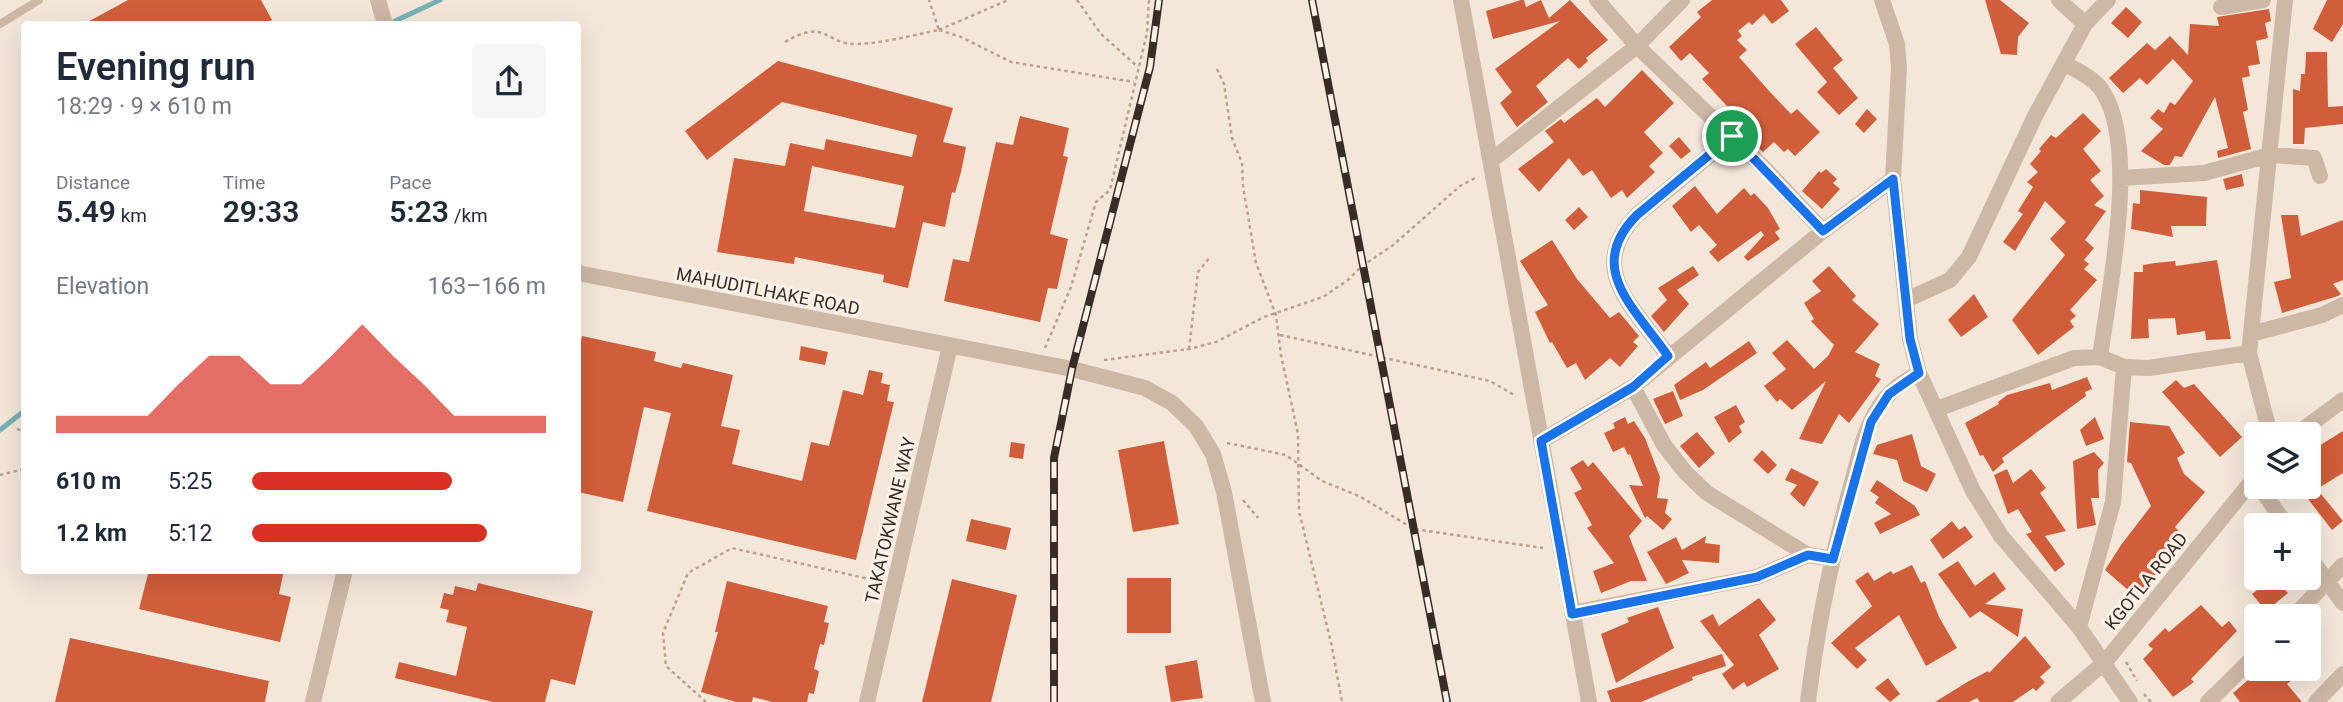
<!DOCTYPE html>
<meta charset="utf-8">
<style>
:root{--surface:#fff;--page:#f6f6f7;--text:#1f2937;--muted:#747a83;--accent:#d93025}
body{margin:0;font-family:Roboto,sans-serif;background:var(--page);color:var(--text);height:100vh;display:flex;flex-direction:column;font-size:26px;white-space:nowrap}
*{box-sizing:border-box;margin:0}
p{font-size:23px;color:var(--muted)}
.icon{flex:none;width:38px;height:38px;fill:none;stroke:currentColor;stroke-width:2;stroke-linecap:round;stroke-linejoin:round}
.map{position:relative;flex:1;overflow:hidden}
.side{position:absolute;left:21px;top:21px;width:560px;height:553px;display:flex;flex-direction:column;background:var(--surface);border-radius:7px;box-shadow:0 7px 28px #0002}
.side>*{flex:none}
.tools{position:absolute;left:2244px;top:422px;display:grid;gap:14px}
.tools a{display:grid;place-items:center;width:77px;height:77px;border-radius:7px;background:var(--surface);box-shadow:0 7px 28px #0002;font-size:35px}
.pin{position:absolute;display:grid;place-items:center;width:60px;height:60px;color:#fff;margin:-30px;border:4px solid #fff;border-radius:50%;box-shadow:0 2px 7px #0007}
.round{display:grid;place-items:center;flex:none;width:74px;height:74px;border-radius:7px;background:var(--page)}
.summary{display:flex;align-items:center;justify-content:space-between;height:119px;padding:0 35px}
h1{font-size:38px;font-weight:600;line-height:52px}
.metrics{display:grid;grid-template-columns:repeat(3,1fr);gap:10px;height:119px;padding:7px 35px}
.metrics div{display:grid;align-content:center}
.metrics b{font-size:30px;font-weight:600}
.metrics small{font-size:19px;font-weight:400}
.metrics p{font-size:19px}
.chart{height:196px;padding:14px 35px}
.chart p{display:flex;justify-content:space-between}
.chart svg{width:100%;height:126px;margin-top:7px;fill:var(--accent);opacity:.7}
ul{padding:0 35px;list-style:none;font-size:23px}
li{display:grid;grid-template-columns:112px 84px 1fr;align-items:center;height:52px}
li i{height:18px;border-radius:9px;background:var(--accent)}
.map>svg:first-child{display:block}
.lines{fill:none;stroke-linecap:round;stroke-linejoin:round}
.stream{stroke:#76b2b4;stroke-width:5}
.building{fill:#d15e3b;fill-rule:evenodd}
.path{stroke:#b9a18f;stroke-width:2.5;stroke-dasharray:3.5 3.5;stroke-linecap:butt}
.lane{stroke:#cdb7a5;stroke-width:8}
.street{stroke:#cdb7a5;stroke-width:16}
.rail-casing{stroke:#382c27;stroke-width:8}
.rail{stroke:#fbf1e7;stroke-width:5;stroke-dasharray:16;stroke-linecap:butt}
.route-casing{stroke:#fff;stroke-width:14}
.route{stroke:#1a73e8;stroke-width:9}
.labels{text-anchor:middle;dominant-baseline:central;stroke-width:6;stroke-linejoin:round;paint-order:stroke}
.street-label{font-size:18px;fill:#382c27;stroke:#fbf1e7}
</style>
<div class="map">
<svg width="2343" height="702" viewBox="0 0 2343 702">
<rect width="100%" height="100%" fill="#f4e7da"/>
<g class="lines">
<path class="stream" d="M395 21 440 0
M0 430 24 411"/>
</g>
<path class="building" d="M128 0H261L272 20 264 24H84Z
M1521 0H1524L1526 7 1541 0 1549 18 1570 0 1608 40 1586 58 1588 61 1579 69 1568 58 1536 86 1548 102 1517 127 1500 103 1512 92 1495 69 1560 21 1493 39 1486 11Z
M1712 0H1781L1789 11 1772 24 1764 14 1752 25 1749 22 1738 31 1742 36 1737 40 1747 50 1739 57 1770 92 1791 114 1797 109 1820 132 1795 156 1788 149 1784 152 1774 142 1763 152 1744 135 1749 130 1702 79 1709 73 1690 53 1681 61 1669 47 1701 17 1697 12Z
M1985 0H2000L2029 23 2018 37 2017 55 2001 54Z
M2327 0H2343V24L2332 42 2313 29Z
M2126 7 2142 22 2128 38 2111 23Z
M2269 9 2271 21 2265 23 2268 38 2256 41 2260 64 2248 66 2250 76 2242 78 2248 110 2243 112 2251 149 2218 158 2217 151 2228 148 2215 97 2182 157 2175 156 2170 165H2164L2141 151 2163 129 2150 118 2158 109 2164 113 2170 102 2175 105 2193 81 2173 59 2147 85 2140 78 2123 93 2109 78 2147 43 2155 50 2170 36 2188 55 2190 24 2219 26 2217 17Z
M1816 27 1843 60 1833 68 1858 98 1839 115 1817 92 1827 82 1795 44Z
M2306 52H2327L2328 107 2343 106V124L2305 128 2304 144H2293V89L2300 91 2301 74H2305Z
M778 61 953 108 943 142 966 147 961 172 955 193 952 192 945 227 923 222 908 288 883 282 884 275 795 257 794 264 717 252 734 158 785 166 790 143 824 150 826 139 912 157 917 135 782 102 707 160 685 131ZM812 166 904 186 895 228 804 211Z
M1642 70 1674 103 1644 132 1663 153 1649 166 1655 172 1627 198 1622 190 1611 198 1592 170 1583 176 1569 158 1539 192 1518 169 1554 142 1545 131 1561 119 1564 123 1597 98 1605 107Z
M1867 109 1877 119 1864 133 1855 124Z
M2083 113 2101 131 2083 149 2101 171 2090 180 2104 196 2094 205 2106 211 2085 240 2094 248 2084 260 2089 264 2084 269 2097 280 2070 310 2076 316 2070 321 2074 327 2038 355 2012 320 2065 255 2050 239 2066 222 2045 201 2015 251 2003 242 2023 214 2018 211 2033 187 2027 182 2038 172 2030 164 2041 151 2039 149 2051 135 2056 138Z
M1020 116 1069 128 1063 156 1068 157 1050 234 1068 239 1057 289 1048 288 1040 322 944 301 953 259 969 262 996 142 1013 145Z
M1679 137 1691 151 1681 159 1669 146Z
M1826 169 1837 179 1833 183 1840 189 1822 209 1802 191 1819 171 1821 173Z
M2242 174 2244 186 2226 190 2223 179Z
M1695 186 1717 214 1744 188 1751 196 1754 193 1768 208 1780 229 1775 232 1780 239 1748 261 1744 257 1764 235 1761 231 1718 262 1709 252 1717 245 1699 225 1691 232 1672 206Z
M2140 190 2207 197 2206 226H2171L2173 237 2131 229 2133 203 2140 204Z
M1579 207 1588 217 1574 230 1565 220Z
M2281 215H2298L2301 236 2343 220V280L2333 284 2341 294 2338 296 2282 313 2274 282 2291 278Z
M1552 240 1577 279 1610 318 1619 312 1639 336 1633 342 1638 346 1620 367 1610 358 1585 380 1576 363 1567 368 1552 342 1550 343 1535 312 1548 305 1520 261Z
M2217 260 2231 339 2206 340 2205 331 2177 335 2175 318 2148 319 2149 338 2131 339 2134 272H2143V265L2155 263 2175 261 2176 266Z
M1693 266 1699 275 1677 290 1689 304 1664 332 1651 316 1667 300 1658 288Z
M1829 266 1856 296 1852 300 1879 324 1855 352 1880 364 1875 376 1881 379 1849 423 1839 414 1822 444 1799 439 1826 381 1792 410 1780 399 1777 402 1764 386 1786 369 1772 353 1787 340 1814 369 1828 356 1834 345 1811 321 1814 319 1804 303 1821 291 1812 281Z
M1974 294 1988 317 1961 337 1948 320Z
M582 336 656 352 654 361 681 368 683 363 733 375 721 426 740 430 732 464 802 481 811 442 829 446 843 390 863 395 869 370 883 373 881 383 890 385 887 401 894 402 856 560 647 511 671 413 644 407 623 502 578 492V355Z
M1749 341 1757 353 1703 390 1680 400 1674 385 1706 362 1710 368Z
M801 346 828 352 825 365 799 360Z
M2087 377 2092 389 2085 392 2086 396 2002 458 2004 462 1993 472 1983 455 1980 456 1965 423 1999 404 1998 402 2007 395 2050 383 2052 390Z
M2176 380 2184 388 2194 384 2242 437 2220 457 2162 392Z
M1673 391 1683 416 1665 424 1653 399Z
M1736 405 1745 422 1739 426 1742 432 1729 443 1714 417Z
M1625 417 1628 424 1634 421 1645 438 1660 477 1657 498 1668 499 1665 513 1672 519 1663 530 1647 516 1645 518 1629 485 1643 486 1630 454 1628 455 1624 447 1613 452 1604 433 1615 428 1613 423Z
M2095 417 2104 439 2086 446 2080 430Z
M2130 422 2169 426 2185 453 2177 458 2184 474 2205 492 2175 527 2180 532 2161 556 2167 561 2136 597 2105 570 2121 545 2151 506 2131 463 2127 462Z
M2343 431V473L2317 489 2343 521 2332 530 2298 486H2308V461L2318 455 2314 449Z
M1697 432 1715 453 1699 468 1680 446Z
M1912 434 1921 466 1936 474 1927 492 1903 481 1897 460 1873 454 1877 445Z
M1164 441 1179 524 1133 532 1118 450Z
M1011 442 1025 444 1023 459 1009 457Z
M1762 450 1777 465 1768 474 1753 460Z
M2094 452 2104 463 2098 470 2099 498H2091L2096 525 2077 529 2073 461Z
M1583 460 1588 467 1593 462 1642 521 1629 536 1647 581H1631L1601 593 1593 571 1614 563 1587 528 1592 525 1574 493 1582 489 1570 468Z
M1791 468 1819 482 1804 507 1790 494 1797 485 1785 480Z
M2007 469 2013 483 2031 469 2046 488 2040 493 2066 531 2045 536 2065 564 2055 572 2026 534 2032 532 2018 509 2008 514 1994 475Z
M1877 480 1915 506 1920 515 1880 534 1874 523 1891 514 1875 503 1879 497 1870 491Z
M971 519 1011 528 1006 550 966 541Z
M1952 521 1959 530 1965 526 1973 537 1943 559 1930 540Z
M1706 536 1705 543 1720 545 1719 563 1682 560 1689 573 1666 584 1647 552 1676 537 1682 550Z
M1958 561 1975 586 1994 572 2006 589 1985 604 2023 609 2018 637 1980 611 1970 618 1938 574Z
M1912 565 1921 583 1925 581 1939 617 1957 648 1926 666 1899 615 1855 648 1867 660 1857 669 1831 643 1872 606 1855 581 1868 572 1874 581 1891 571 1893 574Z
M149 570H284L279 594 291 597 280 642 139 609Z
M1127 578H1171V633H1127Z
M2273 578 2288 593 2266 611 2252 594Z
M952 579 1017 595 991 702H922Z
M727 581 828 606 824 622 829 623 824 645 820 644 814 669 819 671 814 694 809 693 807 702H772L753 697 752 702H736L701 692 718 632H715Z
M478 583 593 611 575 685 551 679 545 702H493L395 678 399 662 456 676 467 627 446 622 449 610 440 608 444 593 453 595 455 586 476 591Z
M1759 598 1776 620 1759 635 1779 669 1747 687 1744 682 1733 690 1722 674 1734 665 1700 621 1713 614 1719 626Z
M2201 605 2222 627 2229 621 2237 631 2191 679 2194 682 2173 697 2143 659 2153 649 2148 645 2165 628 2169 632Z
M1658 607 1674 648 1616 683 1601 634 1629 622 1627 618Z
M2025 636 2051 667 2040 677 2045 682 2036 691 2033 688 2013 702H1980L1977 698 1969 702H1935L1969 681 1988 671 1989 673Z
M70 638 269 681 265 702H55Z
M1722 654 1726 666 1692 677 1693 680 1641 702H1611L1607 691Z
M1197 660 1203 698 1171 702 1165 666Z
M2262 668H2291L2297 676 2287 684 2302 702H2240L2233 693Z
M1888 678 1900 694 1890 702 1875 688Z"/>
<g class="lines">
<path class="path" d="M1077 0 1101 34 1138 67
M939 30 961 37 1011 62 1134 82
M939 30 1008 0
M785 42C827 17 825 45 857 44 885 43 913 35 939 30L929 0
M1217 69 1224 84 1232 138 1242 163 1243 186 1256 263 1276 315 1281 355 1298 434 1299 511 1332 647 1342 702
M1280 335 1490 381 1516 396
M1045 348 1071 287 1096 202 1110 190 1147 33 1149 0
M1189 349 1198 272 1210 257
M1104 360 1189 349 1216 342 1264 317 1323 297 1348 280 1362 266 1392 246 1460 186 1477 177
M17 429 24 431
M1227 443 1286 455 1322 481 1359 496 1414 529 1543 548
M0 475 24 469
M1243 500 1258 518
M2126 662 2137 681
M2144 694 2151 702
M706 702 666 666 663 633 688 573 732 548 878 581"/>
<path class="lane" d="M0 24 39 0"/>
<path class="street" d="M378 0 385 24
M1461 0 1589 702
M1597 0 1637 46 1682 0
M1882 0 1897 44 1899 68 1893 179 1910 339 1919 373 1973 491 2001 536 2079 627 2130 702
M2059 0 2085 24
M2221 7 2263 0
M2064 63C2077 71 2095 78 2103 92 2139 149 2109 290 2100 357
M1492 160 1637 46 1767 171 1823 231
M2121 178 2204 173 2270 155 2314 158 2320 176
M578 273 1072 369 1145 388 1172 403 1196 426 1213 454 1224 492 1263 702
M1906 300 1950 280 1969 257 2035 116 2085 24 2108 0
M2251 334 2322 315 2343 305
M1668 356C1635 308 1584 269 1637 215L1732 137
M1633 387 1664 445 1685 472 1707 493 1808 555 1833 559
M1937 409 2074 358 2100 357 2124 367 2149 368 2249 353
M2270 434 2249 353 2285 0
M2297 434 2343 400
M1541 441 1633 387 1823 231 1893 179
M2259 486 2286 525
M2308 555 2343 603
M1572 613 1757 577 1808 555
M2294 616 2343 565
M2079 627 2113 502 2124 367
M313 702 345 570
M867 702 950 346
M1808 702C1817 627 1832 555 1852 482 1859 457 1864 429 1879 407 1889 391 1903 382 1919 373
M2058 702 2105 662 2256 476
M2208 702 2256 655
M2316 702 2343 674"/>
<defs>
<path id="rail" d="M1312 0 1447 702
M1054 702V458L1072 369 1150 67 1159 0"/>
</defs>
<use href="#rail" class="rail-casing"/>
<use href="#rail" class="rail"/>
</g>
<g class="lines">
<defs>
<path id="route" d="M1732 136 1823 231 1893 179 1910 339 1919 373 1889 394 1871 422 1833 559 1808 555 1757 577 1572 614 1541 441 1633 387 1668 356C1635 308 1584 268 1637 215Z"/>
</defs>
<use href="#route" class="route-casing"/>
<use href="#route" class="route"/>
</g>
<g class="labels">
<g class="street-label">
<text transform="translate(768 291) rotate(11)">MAHUDITLHAKE ROAD</text>
<text transform="translate(890 520) rotate(-77)">TAKATOKWANE WAY</text>
<text transform="translate(2146 581) rotate(-51)">KGOTLA ROAD</text>
</g>
</g>
</svg>
<div class="tools">
<a><svg class="icon" aria-label="layers" viewBox="0 0 24 24"><path d="M12 4l9 5-9 5-9-5zM3 14l9 5 9-5"/></svg></a>
<a>+</a>
<a>−</a>
</div>
<div class="pin" style="left:1732px;top:136px;background:#1e9e55"><svg class="icon" aria-label="arrive" viewBox="0 0 24 24"><path d="M6 21V4h12l-3 4 3 4H6"/></svg></div>
<section class="side">
<div class="summary"><div><h1>Evening run</h1><p>18:29 · 9 × 610 m</p></div><a class="round"><svg class="icon" aria-label="share" viewBox="0 0 24 24"><path d="M12 15V3M7 8l5-5 5 5M5 13v7h14v-7"/></svg></a></div>
<div class="metrics">
<div><p>Distance</p><b>5.49<small> km</small></b></div>
<div><p>Time</p><b>29:33</b></div>
<div><p>Pace</p><b>5:23<small> /km</small></b></div>
</div>
<div class="chart"><p><span>Elevation</span>163–166 m</p>
<svg viewBox="0 0 160 44" preserveAspectRatio="none"><path d="M0 44V38L10 38L20 38L30 38L40 27L50 17L60 17L70 27L80 27L90 17L100 6L110 17L120 27L130 38L140 38L150 38L160 38V44z"/></svg>
</div>
<ul>
<li><b>610 m</b>5:25<i style="width:68%"></i></li>
<li><b>1.2 km</b>5:12<i style="width:80%"></i></li>
</ul>
</section>
</div>
